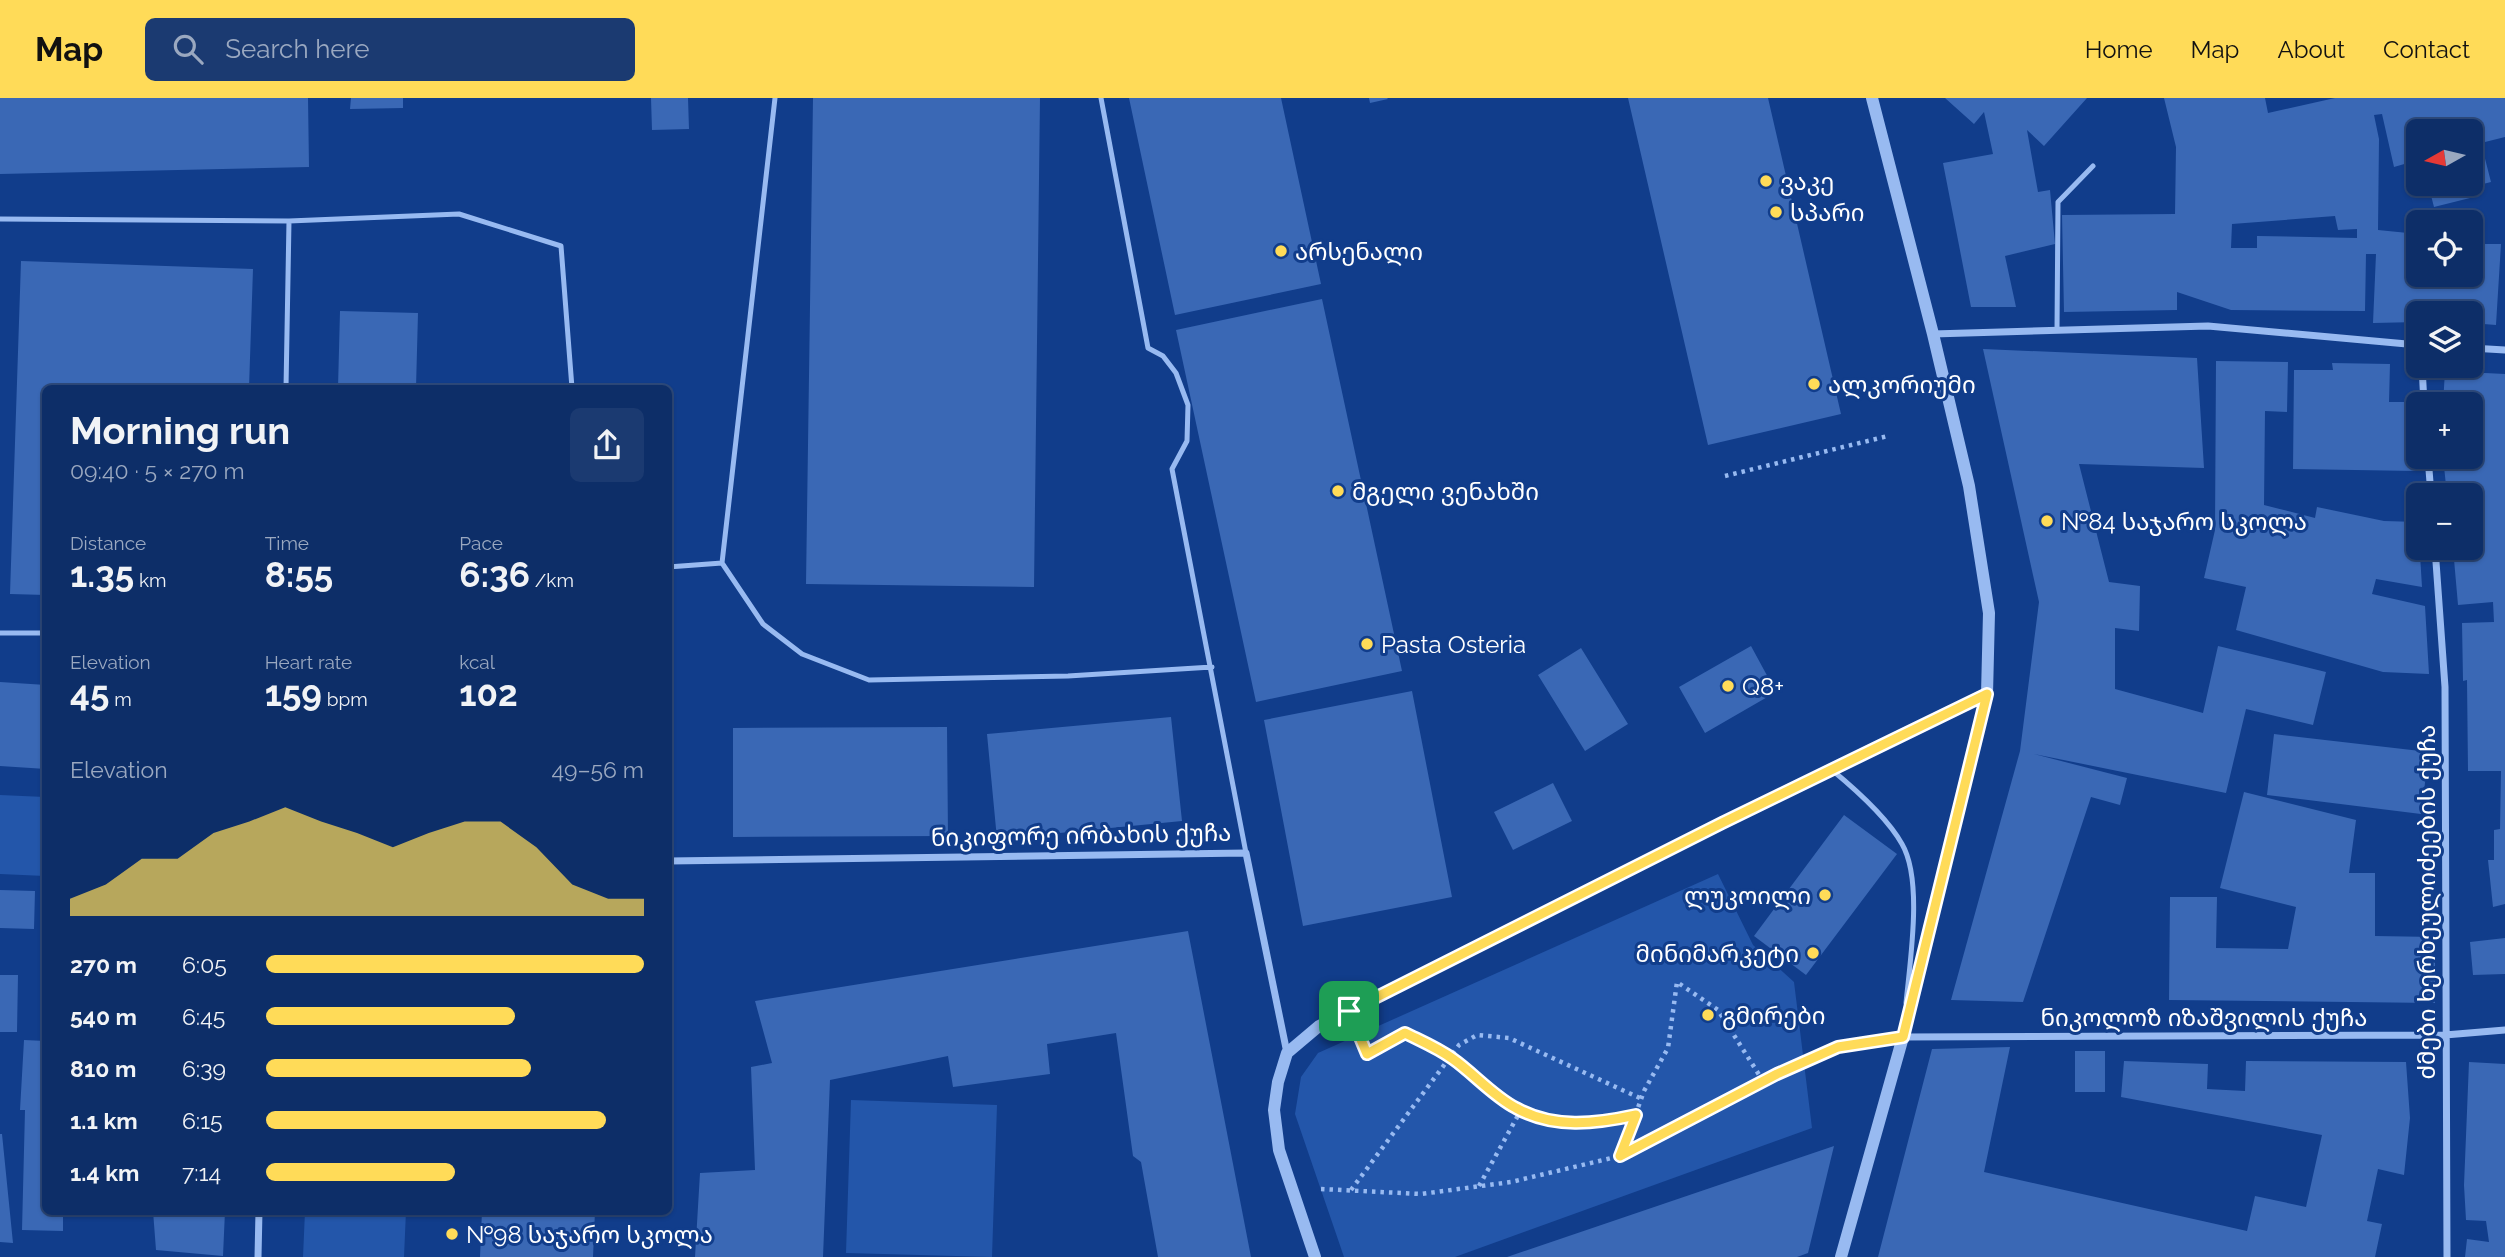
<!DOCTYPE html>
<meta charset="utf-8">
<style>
:root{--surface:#0d2e68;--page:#1b3a71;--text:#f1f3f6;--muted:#9aa8c0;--line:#2d4a7c;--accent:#ffdb58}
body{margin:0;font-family:Raleway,"Noto Sans Georgian",sans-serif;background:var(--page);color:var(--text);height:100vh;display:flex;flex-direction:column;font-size:26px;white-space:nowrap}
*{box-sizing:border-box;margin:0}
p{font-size:23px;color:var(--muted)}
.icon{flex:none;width:38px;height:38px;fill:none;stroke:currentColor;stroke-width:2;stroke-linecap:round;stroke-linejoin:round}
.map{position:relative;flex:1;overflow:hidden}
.drawer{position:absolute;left:42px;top:287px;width:630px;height:830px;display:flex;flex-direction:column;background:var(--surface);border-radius:10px;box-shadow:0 2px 5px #0004,0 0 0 2px var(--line)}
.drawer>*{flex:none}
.needle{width:46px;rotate:262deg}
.controls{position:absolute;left:2406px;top:21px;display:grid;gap:14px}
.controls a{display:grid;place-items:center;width:77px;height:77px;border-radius:10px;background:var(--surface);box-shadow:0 2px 5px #0004,0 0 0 2px var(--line);font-size:35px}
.pin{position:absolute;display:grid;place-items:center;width:60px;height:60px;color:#fff;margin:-30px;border-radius:14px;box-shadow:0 4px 10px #0006}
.round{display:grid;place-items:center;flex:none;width:74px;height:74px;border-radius:10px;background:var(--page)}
.head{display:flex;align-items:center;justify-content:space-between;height:119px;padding:0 28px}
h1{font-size:38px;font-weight:700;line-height:52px}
.metrics{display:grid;grid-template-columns:repeat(3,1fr);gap:10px;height:119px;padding:7px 28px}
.metrics div{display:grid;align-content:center}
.metrics b{font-size:35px;font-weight:700}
.metrics small{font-size:19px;font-weight:400}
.metrics p{font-size:19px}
.chart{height:196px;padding:14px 28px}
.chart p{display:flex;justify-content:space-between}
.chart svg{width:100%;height:126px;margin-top:7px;fill:var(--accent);opacity:.7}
ul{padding:0 28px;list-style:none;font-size:23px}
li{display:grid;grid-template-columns:112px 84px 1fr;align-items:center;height:52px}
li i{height:18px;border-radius:9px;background:var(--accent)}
header{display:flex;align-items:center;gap:42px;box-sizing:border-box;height:98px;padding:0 35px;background:var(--accent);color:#111}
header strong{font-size:33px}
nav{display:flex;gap:38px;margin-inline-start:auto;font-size:24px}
.search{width:490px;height:63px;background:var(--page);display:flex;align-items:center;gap:18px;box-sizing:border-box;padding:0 24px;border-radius:10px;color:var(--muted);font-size:26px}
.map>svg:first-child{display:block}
.green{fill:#2356aa}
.building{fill:#3a68b5;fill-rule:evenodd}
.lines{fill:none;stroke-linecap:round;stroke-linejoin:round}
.path{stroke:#98baf1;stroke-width:4.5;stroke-dasharray:3.5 5;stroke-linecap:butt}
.service{stroke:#98baf1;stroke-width:5}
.minor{stroke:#98baf1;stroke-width:7}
.tertiary{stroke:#98baf1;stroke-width:12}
.route-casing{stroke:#fff;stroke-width:14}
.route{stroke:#ffdb58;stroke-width:9}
.poi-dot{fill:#ffdb58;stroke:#113d8b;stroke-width:2.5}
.labels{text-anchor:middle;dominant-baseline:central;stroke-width:6;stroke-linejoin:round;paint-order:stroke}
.poi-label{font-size:24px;fill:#fff;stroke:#113d8b;text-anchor:start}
.street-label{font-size:24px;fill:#fff;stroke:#113d8b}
</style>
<header>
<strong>Map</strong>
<div class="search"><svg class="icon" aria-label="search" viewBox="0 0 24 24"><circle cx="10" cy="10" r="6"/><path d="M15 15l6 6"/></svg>Search here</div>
<nav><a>Home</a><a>Map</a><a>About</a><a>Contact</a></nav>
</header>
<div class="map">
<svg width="2505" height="1159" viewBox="0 0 2505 1159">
<rect width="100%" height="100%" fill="#113d8b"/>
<path class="green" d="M0 697 45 699V778L0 776Z
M1718 776 1753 847 1794 884 1812 1030 1455 1159H1344L1295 1016 1301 979 1318 955Z
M851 1002 997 1007 992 1159 846 1155Z
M305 1113H406L404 1159H303Z"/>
<path class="building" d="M0 0H308L309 69 0 76Z
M351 0H403V10L350 11Z
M651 0H688L689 31 652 32Z
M813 0H1040L1034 489 806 486Z
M1129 0H1281L1321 186 1175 217Z
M1369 0H1387L1388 1 1370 5Z
M1628 0H1768L1841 316 1708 347Z
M1945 0H2087L2044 48 2027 32 2038 94 2050 92 2055 146 2005 158 2016 209H1971L1943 65 1993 56 1984 14 1974 26Z
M2164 0H2265L2268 15 2335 0H2505V39L2481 45 2491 84 2471 89 2474 99 2434 109 2428 86H2471V33H2418V62L2394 69 2382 16 2374 17 2379 41 2378 132 2418 136V177H2471V146H2501L2496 227 2471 225V215H2418V224L2373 225 2376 156H2366L2365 213 2231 212 2177 194V212L2064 214 2062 117 2175 116 2176 49ZM2335 118 2338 132 2357 131V140L2257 138V150H2231L2232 126Z
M21 163 253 171 249 290H46V497L10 496Z
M1322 201 1402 573 1256 604 1176 232Z
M340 213 418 215 416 290H338Z
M1983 251 2197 260 2204 370 2079 366 2109 484 2140 488 2139 533 2115 530V591L2203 615 2218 548 2326 574 2313 627 2246 611 2226 695 2034 656 2127 680 2120 707 2091 699 2023 904 1951 902 2020 653 2039 504Z
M2216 263 2288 264 2287 314 2265 313 2264 407 2315 420 2317 409 2384 423 2418 424 2422 489 2376 481 2372 496 2425 508 2429 576 2383 574 2236 532 2246 489 2204 480 2215 432Z
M2332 265 2390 266 2389 304H2417L2416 373 2293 371 2294 272H2333Z
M2445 273 2505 276V806L2493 809 2488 762H2494V732L2500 731 2501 673H2468L2467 582 2463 583 2462 525 2494 524 2493 504 2458 507 2453 450H2471V397H2447L2443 359H2471V306H2443Z
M1751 548 1776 594 1705 635 1679 589Z
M1581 550 1628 626 1585 653 1538 577Z
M0 584 46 587V671L0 668Z
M1412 593 1452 799 1303 828 1264 622Z
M1171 619 1182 723 997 741 987 636Z
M947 629 948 738 733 739V630Z
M2274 636 2429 654 2421 716 2267 697Z
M1553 685 1572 723 1513 752 1494 714Z
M2244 694 2356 722 2349 775H2375V838L2435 839V905L2169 902 2170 799H2217L2216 850 2288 851 2296 809 2220 790Z
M1844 717 1897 756 1806 877 1754 838Z
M0 792 35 793 34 831 0 830Z
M1188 833 1251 1159H1158L1141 1064 1133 1058 1116 935 1047 946 1050 976 953 989 948 958 830 982 823 1159H695L700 1075 755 1072 751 969 772 965 755 903Z
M2505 840V876L2473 877 2470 844Z
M0 877H18L17 934H0Z
M24 942 46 943V1113H63V1133L22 1132 25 1012H20Z
M2010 949 1984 1074 2247 1133 2255 1098 2306 1109 2322 1037 2121 999 2124 963 2208 966 2207 991 2245 993 2246 963 2406 964 2410 1020 2404 1077 2378 1071 2367 1123 2382 1126 2375 1159H1878L1932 951Z
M2075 953H2105V994H2075Z
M2469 964 2505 966V1159H2465L2467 1141 2489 1144 2486 1123 2466 1122 2464 1087Z
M0 1036H2L13 1145 0 1144Z
M1834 1048 1808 1155 1797 1159H1507Z
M153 1113H225L223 1158 156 1152Z
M482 1113H595L593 1159H480Z"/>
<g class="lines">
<path class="path" d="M1725 378 1888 338
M1360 939 1367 956 1405 935 1450 959 1521 1012 1551 1023 1577 1025H1597L1636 1017
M1621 1057 1644 993 1668 950 1677 884 1718 912 1763 983
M1479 1088 1521 1012
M1321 1091 1421 1096 1511 1084 1620 1058 1777 976 1838 949 1871 944
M1351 1092 1459 947 1477 937 1509 940 1642 1001"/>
<path class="service" d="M775 0 722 465 763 526 802 556 869 582 1068 578 1212 569
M1101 0 1148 250 1163 258 1176 275 1188 307 1187 343 1172 371 1246 755
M0 121 289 123 459 116 561 148 572 290
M2057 232 2058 104 2093 68
M286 290 289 123
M668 469 722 465
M0 535H46
M1832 672C1855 691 1887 719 1902 746 1923 782 1910 863 1906 905"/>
<path class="minor" d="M1933 236 2208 228 2418 247
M2471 250 2505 252
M2422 268 2424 306
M2428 359 2431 397
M2435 450 2445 589 2447 1159
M668 763 1246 755 1287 955
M1903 939 2445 937 2505 932
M258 1159 259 1113"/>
<path class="tertiary" d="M1315 1159 1279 1052 1274 1012 1278 984 1287 955 1319 928 1722 725 1987 596
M1841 1159 1903 939 1987 596 1989 515 1969 388 1933 236 1872 0"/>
</g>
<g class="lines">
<defs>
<path id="route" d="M1987 596 1903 939 1838 949 1777 976 1620 1058 1636 1017C1595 1026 1554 1031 1516 1010 1494 999 1473 975 1453 961 1438 950 1421 943 1405 935L1367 956 1349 913 1722 725Z"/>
</defs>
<use href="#route" class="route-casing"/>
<use href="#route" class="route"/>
</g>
<g class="poi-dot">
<circle cx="1766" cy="83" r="7"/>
<circle cx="1776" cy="114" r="7"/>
<circle cx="1281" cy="153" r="7"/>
<circle cx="1814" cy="286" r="7"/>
<circle cx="1338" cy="393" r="7"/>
<circle cx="2047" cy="423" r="7"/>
<circle cx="1367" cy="546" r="7"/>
<circle cx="1728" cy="588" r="7"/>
<circle cx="1825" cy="797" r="7"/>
<circle cx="1813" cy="855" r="7"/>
<circle cx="1708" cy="917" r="7"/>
<circle cx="452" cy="1136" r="7"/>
</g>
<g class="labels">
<g class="poi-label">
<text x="1780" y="83">ვაკე</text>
<text x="1790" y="114">სპარი</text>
<text x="1295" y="153">არსენალი</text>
<text x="1828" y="286">ალკორიუმი</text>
<text x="1352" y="393">მგელი ვენახში</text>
<text x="2061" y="423">№84 საჯარო სკოლა</text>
<text x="1381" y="546">Pasta Osteria</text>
<text x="1742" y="588">Q8+</text>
<text x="1811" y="797" text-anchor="end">ლუკოილი</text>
<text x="1799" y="855" text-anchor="end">მინიმარკეტი</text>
<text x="1722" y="917">გმირები</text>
<text x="466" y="1136">№98 საჯარო სკოლა</text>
</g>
<g class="street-label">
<text transform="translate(1081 737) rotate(-1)">ნიკიფორე ირბახის ქუჩა</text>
<text transform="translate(2426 804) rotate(-90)">ძმები ხერხეულიძეების ქუჩა</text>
<text x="2204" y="919">ნიკოლოზ იზაშვილის ქუჩა</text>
</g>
</g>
</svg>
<div class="controls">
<a><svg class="needle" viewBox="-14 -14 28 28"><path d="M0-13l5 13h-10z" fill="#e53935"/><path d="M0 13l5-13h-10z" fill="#9aa8c0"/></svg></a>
<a><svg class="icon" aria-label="locate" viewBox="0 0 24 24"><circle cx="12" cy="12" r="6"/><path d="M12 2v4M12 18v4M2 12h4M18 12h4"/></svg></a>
<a><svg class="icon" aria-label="layers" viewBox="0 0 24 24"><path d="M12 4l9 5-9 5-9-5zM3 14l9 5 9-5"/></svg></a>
<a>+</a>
<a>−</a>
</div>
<div class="pin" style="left:1349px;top:913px;background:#1e9e55"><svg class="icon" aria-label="arrive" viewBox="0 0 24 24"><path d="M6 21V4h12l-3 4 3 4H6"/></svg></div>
<section class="drawer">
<div class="head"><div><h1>Morning run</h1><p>09:40 · 5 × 270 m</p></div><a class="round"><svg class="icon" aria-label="share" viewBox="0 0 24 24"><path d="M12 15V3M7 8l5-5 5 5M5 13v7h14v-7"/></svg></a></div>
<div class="metrics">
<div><p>Distance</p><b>1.35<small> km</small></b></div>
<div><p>Time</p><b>8:55</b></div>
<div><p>Pace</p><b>6:36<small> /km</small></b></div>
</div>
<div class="metrics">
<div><p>Elevation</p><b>45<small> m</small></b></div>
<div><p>Heart rate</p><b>159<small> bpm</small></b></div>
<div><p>kcal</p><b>102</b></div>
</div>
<div class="chart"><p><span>Elevation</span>49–56 m</p>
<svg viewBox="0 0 160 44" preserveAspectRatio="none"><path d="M0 44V38L10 33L20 24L30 24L40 15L50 11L60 6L70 11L80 15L90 20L100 15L110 11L120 11L130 20L140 33L150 38L160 38V44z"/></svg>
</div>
<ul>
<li><b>270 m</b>6:05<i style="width:100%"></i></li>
<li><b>540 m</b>6:45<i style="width:66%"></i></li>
<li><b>810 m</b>6:39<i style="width:70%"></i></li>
<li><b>1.1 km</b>6:15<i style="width:90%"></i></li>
<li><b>1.4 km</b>7:14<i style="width:50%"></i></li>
</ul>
</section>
</div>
